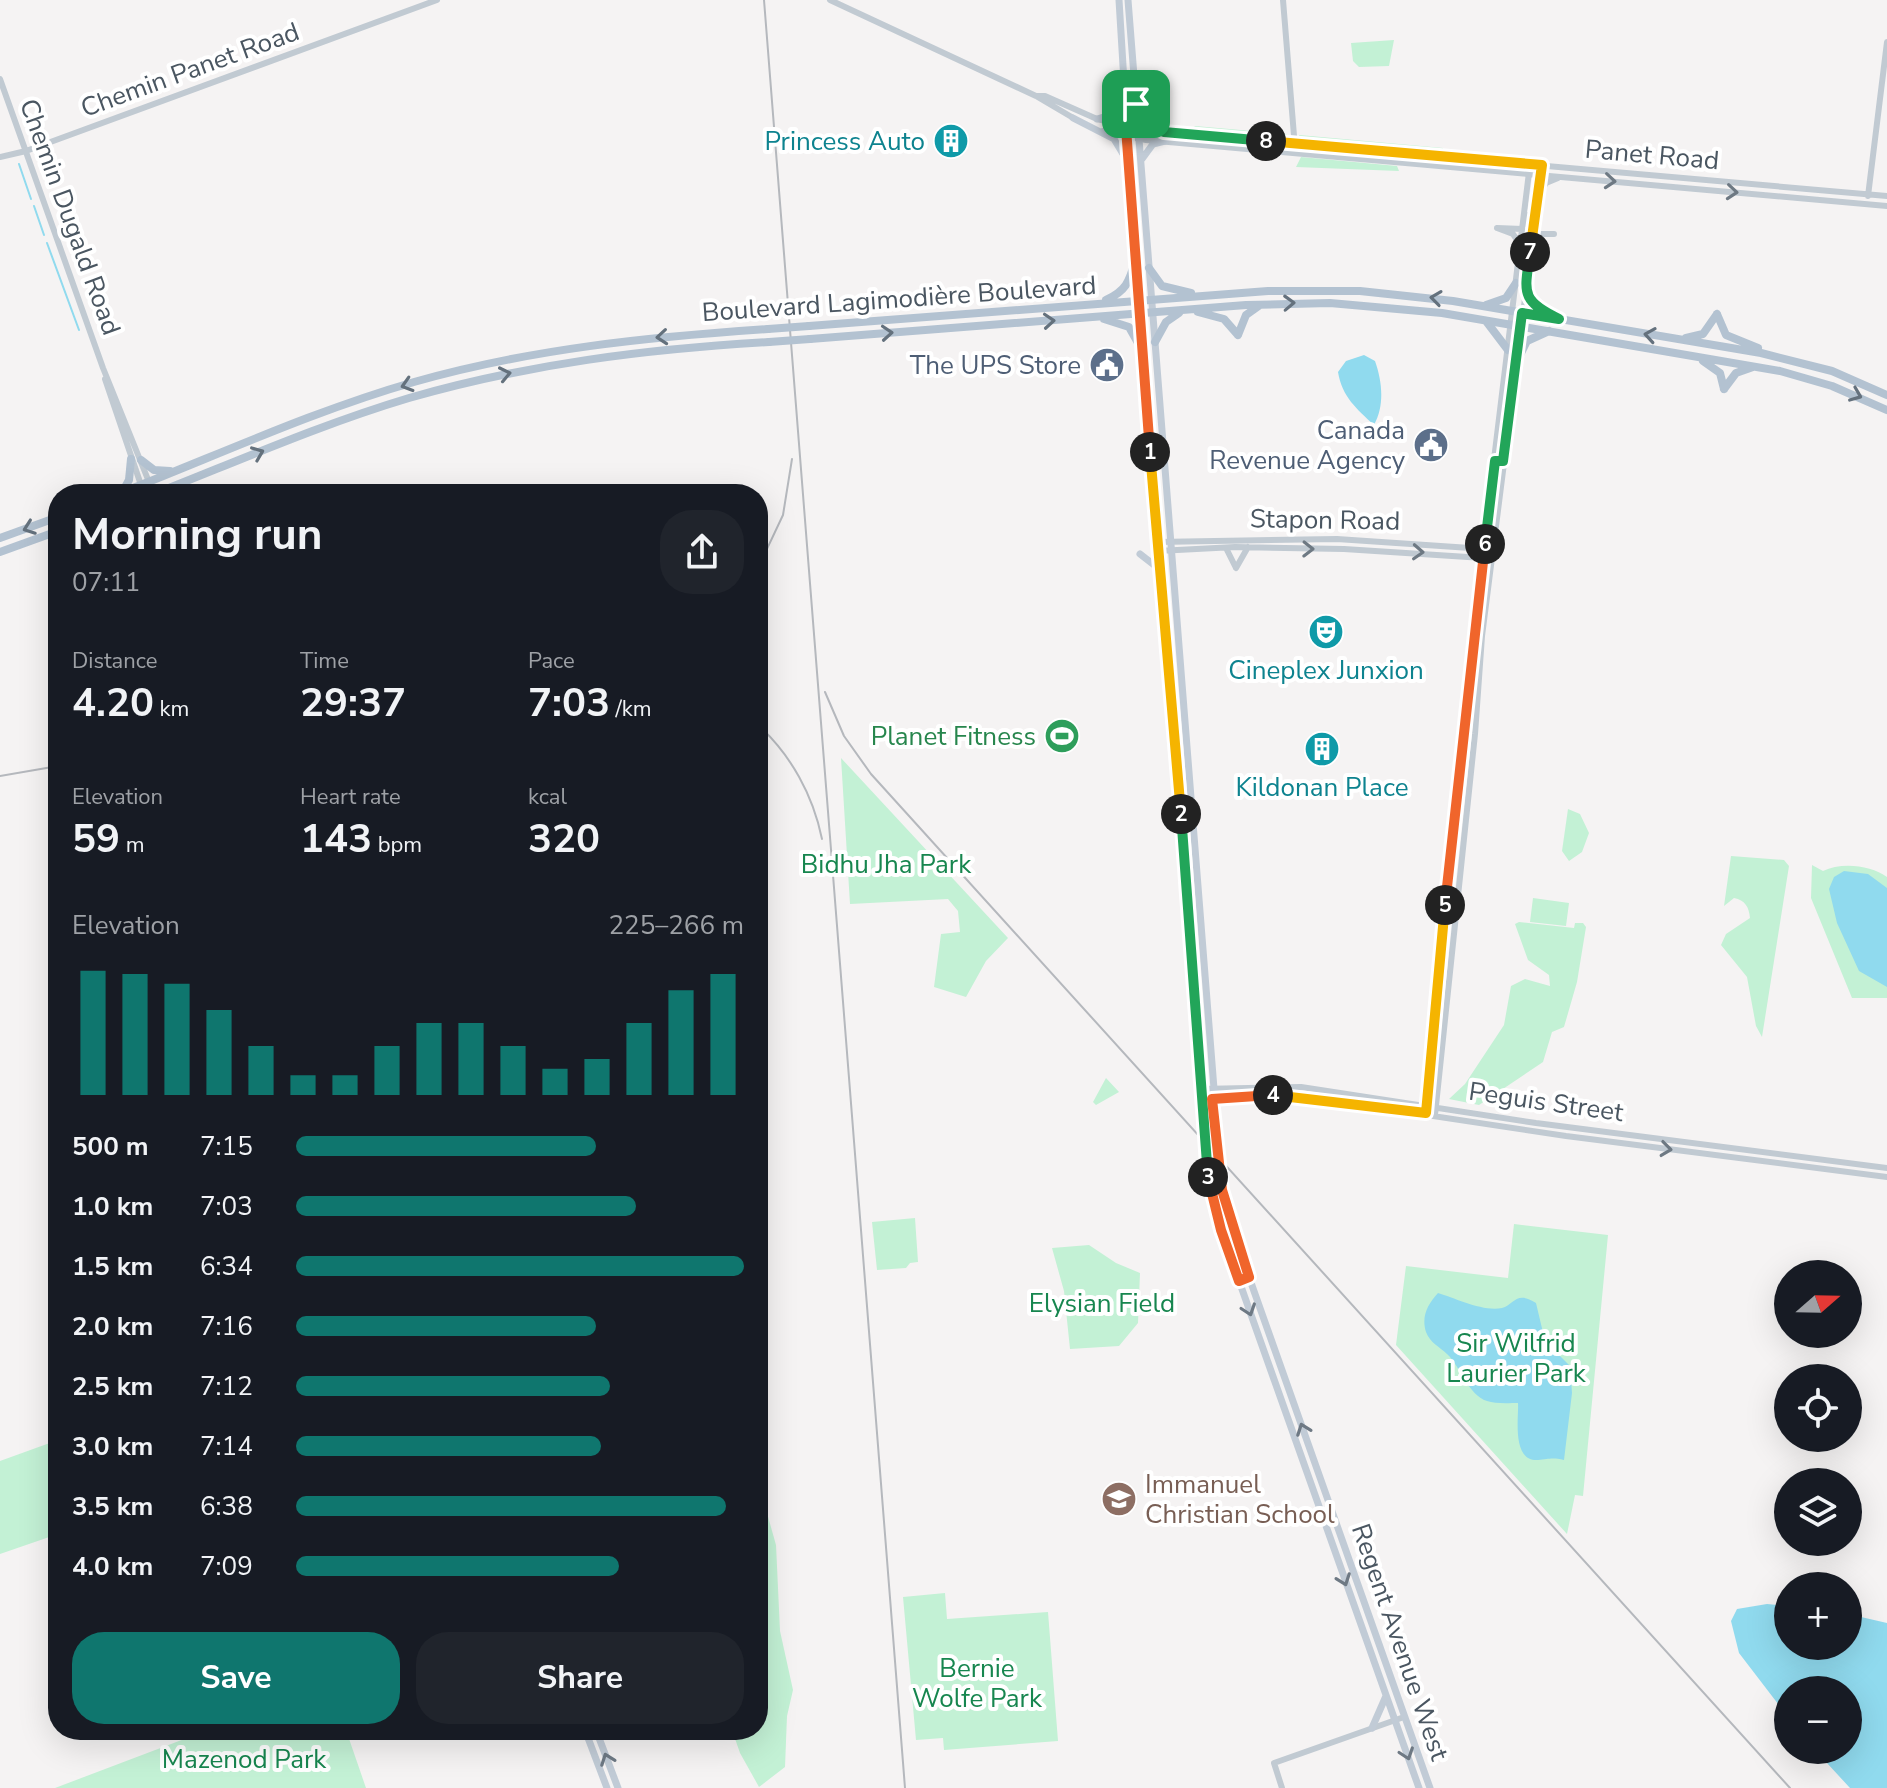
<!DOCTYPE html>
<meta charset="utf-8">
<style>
:root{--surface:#171b24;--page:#20242c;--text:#f1f3f6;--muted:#9ea1a6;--accent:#0f766e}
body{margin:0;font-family:"Nunito Sans",sans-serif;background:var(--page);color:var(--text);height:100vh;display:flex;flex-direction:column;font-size:30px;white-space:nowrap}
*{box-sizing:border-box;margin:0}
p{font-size:26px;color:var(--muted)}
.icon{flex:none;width:44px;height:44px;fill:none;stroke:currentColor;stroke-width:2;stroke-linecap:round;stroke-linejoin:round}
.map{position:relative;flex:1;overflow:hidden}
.sheet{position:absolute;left:48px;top:484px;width:720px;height:1256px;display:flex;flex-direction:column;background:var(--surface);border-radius:32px;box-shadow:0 8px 32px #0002}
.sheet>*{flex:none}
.needle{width:52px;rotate:70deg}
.tools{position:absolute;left:1774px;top:1260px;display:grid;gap:16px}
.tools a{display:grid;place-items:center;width:88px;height:88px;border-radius:50%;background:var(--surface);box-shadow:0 8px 32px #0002;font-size:40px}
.pin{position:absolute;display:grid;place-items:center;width:68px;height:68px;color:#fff;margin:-34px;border-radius:16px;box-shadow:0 4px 12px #0006}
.km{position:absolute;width:40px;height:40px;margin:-20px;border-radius:50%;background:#222;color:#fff;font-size:22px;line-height:40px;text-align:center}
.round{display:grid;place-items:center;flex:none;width:84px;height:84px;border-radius:32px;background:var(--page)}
.head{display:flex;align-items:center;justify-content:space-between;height:136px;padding:0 24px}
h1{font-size:44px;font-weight:700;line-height:60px}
.figures{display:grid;grid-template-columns:repeat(3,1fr);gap:12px;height:136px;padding:8px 24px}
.figures div{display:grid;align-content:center}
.figures b{font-size:40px;font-weight:700}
.figures small{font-size:22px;font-weight:400}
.figures p{font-size:22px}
.chart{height:224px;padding:16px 24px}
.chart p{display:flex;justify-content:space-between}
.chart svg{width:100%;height:144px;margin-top:8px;stroke:var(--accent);stroke-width:6}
.action{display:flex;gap:16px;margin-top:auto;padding:16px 24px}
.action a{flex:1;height:92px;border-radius:32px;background:var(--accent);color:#fff;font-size:32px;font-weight:700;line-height:92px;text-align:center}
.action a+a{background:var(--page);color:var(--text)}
ul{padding:0 24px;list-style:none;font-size:26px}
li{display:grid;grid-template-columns:128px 96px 1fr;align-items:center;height:60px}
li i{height:20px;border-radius:10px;background:var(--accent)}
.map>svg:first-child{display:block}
.green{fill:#c3f1d5}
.water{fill:#90daee}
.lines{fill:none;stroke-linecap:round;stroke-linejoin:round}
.stream{stroke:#90daee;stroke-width:2}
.tertiary{stroke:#c1cad2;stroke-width:6}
.secondary{stroke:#c1cbd6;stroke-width:7}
.primary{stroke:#b3c2d1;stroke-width:8}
.rail{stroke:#b5b8bd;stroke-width:2}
.primary-bridge{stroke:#b3c2d1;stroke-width:8}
.oneway{stroke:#6e7983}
.oneway2{stroke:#64717d}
.oneway3{stroke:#6e7984}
.split-1-casing{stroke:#fff;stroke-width:16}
.split-2-casing{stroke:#fff;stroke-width:16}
.split-3-casing{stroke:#fff;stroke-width:16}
.split-4-casing{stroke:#fff;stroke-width:16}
.split-5-casing{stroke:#fff;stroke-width:16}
.split-6-casing{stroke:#fff;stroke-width:16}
.split-7-casing{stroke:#fff;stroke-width:16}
.split-8-casing{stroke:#fff;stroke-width:16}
.split-9-casing{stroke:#fff;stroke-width:16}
.split-1{stroke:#f0652b;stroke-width:10}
.split-2{stroke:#f5b400;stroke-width:10}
.split-3{stroke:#22a559;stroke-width:10}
.split-4{stroke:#f0652b;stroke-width:10}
.split-5{stroke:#f5b400;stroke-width:10}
.split-6{stroke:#f0652b;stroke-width:10}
.split-7{stroke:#22a559;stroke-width:10}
.split-8{stroke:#f5b400;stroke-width:10}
.split-9{stroke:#22a559;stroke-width:10}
.labels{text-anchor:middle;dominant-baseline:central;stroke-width:8;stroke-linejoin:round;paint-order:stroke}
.street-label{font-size:26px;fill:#4a5661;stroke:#fff}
.culture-label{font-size:26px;fill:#0d838f;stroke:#fff}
.service-label{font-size:26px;fill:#4e5e75;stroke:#fff;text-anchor:end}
.leisure-label{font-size:26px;fill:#27864d;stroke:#fff;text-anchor:end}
.park-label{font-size:26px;fill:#17864f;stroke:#fff}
.education-label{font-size:26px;fill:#785e54;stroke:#fff;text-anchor:start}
</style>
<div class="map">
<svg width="1887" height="1788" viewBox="0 0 1887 1788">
<rect width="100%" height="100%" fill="#f5f3f3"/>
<path class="green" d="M1394 40 1389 66 1359 67 1353 61 1351 43Z
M1195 126 1286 134 1289 139 1189 132Z
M1299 135 1443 148V155L1302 142Z
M1301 157 1397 166 1399 171 1296 167Z
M841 758 1008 938 986 961 966 997 934 987 941 934 960 932 958 911 948 899 850 904Z
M1568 809 1580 814 1589 833 1582 852 1569 861 1562 851Z
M1731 856 1784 860 1789 866 1762 1037 1756 1026 1747 977 1721 945 1726 934 1750 918C1749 907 1745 900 1734 898L1724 906Z
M1812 865 1823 871C1841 862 1871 865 1887 877V998H1852L1811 898Z
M1533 898 1569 903 1566 926 1530 922Z
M1519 922 1574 928 1575 923H1583L1586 927 1577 982 1564 1027 1552 1032 1543 1062 1479 1105 1449 1099 1465 1084 1504 1025 1511 986 1525 979 1550 986 1549 975 1528 960 1515 924Z
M1106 1078 1119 1092 1096 1105 1093 1102Z
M915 1218 918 1262 910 1263 906 1268 877 1270 872 1222Z
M1514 1224 1608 1235 1583 1496 1575 1495 1567 1534 1396 1345 1406 1266 1508 1278Z
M1089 1245 1116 1263 1140 1273 1138 1323 1119 1346 1070 1349 1064 1291 1052 1248Z
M758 1414 764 1438 758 1481 776 1545 780 1631 793 1690 787 1716 785 1767 759 1787 740 1753 732 1730H758Z
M58 1440V1534L0 1554V1461Z
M945 1593 947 1619 1048 1612 1058 1741 944 1750 943 1738 916 1740 903 1597Z
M208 1730H346L366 1788H55Z"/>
<path class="water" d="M1364 355 1375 361C1382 381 1385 405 1374 425 1357 409 1342 397 1338 372L1346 361Z
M1844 871 1868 874 1887 888V987L1859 971 1837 923 1829 889 1834 877Z
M1438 1293C1455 1298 1483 1312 1502 1308 1514 1305 1516 1290 1536 1303L1545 1341 1570 1366 1572 1393 1564 1460C1552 1457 1549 1459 1538 1460 1511 1462 1519 1416 1518 1403 1509 1403 1495 1404 1487 1401 1468 1395 1461 1367 1447 1354 1440 1347 1430 1343 1426 1332 1421 1316 1428 1304 1438 1293Z
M1767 1604 1788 1606V1646H1848V1614L1887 1623V1788H1850L1815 1750H1848V1690H1788V1717L1739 1653 1731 1621 1737 1609Z"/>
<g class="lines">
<path class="stream" d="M19 164 31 199
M34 206 44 235
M47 243 79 330"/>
<path class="tertiary" d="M830 0 1036 96 1075 119
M1283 0 1295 148
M0 79 103 368 149 482
M1036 96H1045L1097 119 1148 131 1887 196
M1103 131 1146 140 1887 206
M0 157 26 151 437 0
M1540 192 1546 183 1558 178
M1868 196 1887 42
M1527 215 1528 225 1536 234H1554
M1497 228 1522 229 1528 237 1527 246
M1497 228 1513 234 1519 243
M105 379 141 485
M1157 542 1337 539 1485 549
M1226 548 1236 568
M1158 551 1235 547 1344 549 1483 558
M1236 568 1248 547
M1200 1089 1301 1087 1536 1123 1887 1168
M1201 1098 1300 1096 1566 1136 1887 1177
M1426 1113 1482 558 1530 164
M1435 1115 1475 734 1482 636 1542 165
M1282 1788 1274 1763 1404 1717"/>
<path class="secondary" d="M1119 0 1135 262 1210 1188 1221 1230 1419 1788
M1128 0 1222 1190 1232 1229 1430 1788
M1140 111 1147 124 1164 132
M1073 118 1114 139 1126 159
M1097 119 1117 113 1121 101
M1142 159 1153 144 1165 141
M141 485 144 494
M1140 554 1158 568
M1372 1728 1386 1696
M585 1730 607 1788
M596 1730 618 1788"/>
<path class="primary" d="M1149 268 1162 286 1191 293
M1525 291 1531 305 1547 314
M1106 300C1126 291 1129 282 1135 262
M1486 305 1506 298 1516 283
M1198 312 1224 319 1238 335
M1717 314 1726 335 1758 348
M1104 319 1129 327 1142 350
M1486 321 1508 350
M809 326 1268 291H1360L1453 301 1761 353 1832 371 1887 395
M1238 335 1246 315 1260 305
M1686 338 1703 334 1717 314
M810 339 1246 305 1330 303 1442 313 1780 371 1832 386 1887 410
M1155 342 1166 322 1179 313
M1703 361 1720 373 1724 389
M1516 363 1527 341 1549 331
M1724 389 1736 373 1753 367
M141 460 154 470 170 471
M123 491 129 480 131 459
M118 494C216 456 313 411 414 382 530 349 648 337 768 329
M154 494C238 461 322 424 409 398 527 364 647 349 769 342
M0 538 58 517
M0 552 58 531"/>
<path class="rail" d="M764 0 905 1788
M758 568 783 515 792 459
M825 692 844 736 871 774 1790 1788
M758 725C791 755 813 795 822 839
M0 776 58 766"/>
<path class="primary-bridge" d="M768 329 809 326
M769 342 810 339"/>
</g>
<defs><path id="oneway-chevron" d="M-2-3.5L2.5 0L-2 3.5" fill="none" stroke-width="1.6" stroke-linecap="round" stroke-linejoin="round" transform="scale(2)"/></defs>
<g class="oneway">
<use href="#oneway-chevron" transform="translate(1610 181) rotate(5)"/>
<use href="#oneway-chevron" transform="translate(1732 192) rotate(5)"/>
<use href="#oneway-chevron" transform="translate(1308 549) rotate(1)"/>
<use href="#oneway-chevron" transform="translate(1418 552) rotate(3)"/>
<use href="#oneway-chevron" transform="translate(1666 1149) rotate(7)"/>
</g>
<g class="oneway2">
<use href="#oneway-chevron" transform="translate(1436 298) rotate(-172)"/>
<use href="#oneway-chevron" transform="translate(1289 303) rotate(-2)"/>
<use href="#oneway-chevron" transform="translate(1049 321) rotate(-4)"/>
<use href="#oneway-chevron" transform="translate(887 333) rotate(-4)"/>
<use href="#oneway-chevron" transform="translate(1650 335) rotate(-171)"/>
<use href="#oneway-chevron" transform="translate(662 337) rotate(175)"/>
<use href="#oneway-chevron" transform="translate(505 374) rotate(-12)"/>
<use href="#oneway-chevron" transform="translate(407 385) rotate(163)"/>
<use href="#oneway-chevron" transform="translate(1856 395) rotate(22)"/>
<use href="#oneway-chevron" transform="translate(258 453) rotate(-22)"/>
<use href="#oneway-chevron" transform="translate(29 528) rotate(160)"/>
</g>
<g class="oneway3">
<use href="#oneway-chevron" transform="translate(1249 1310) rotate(71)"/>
<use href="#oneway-chevron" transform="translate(1303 1429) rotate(-110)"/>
<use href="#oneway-chevron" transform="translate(1344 1580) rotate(70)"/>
<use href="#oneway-chevron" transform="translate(1407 1754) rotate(71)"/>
<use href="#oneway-chevron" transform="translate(607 1759) rotate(-110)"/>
</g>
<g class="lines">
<defs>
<path id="split-1" d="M1136 104 1138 130 1126 128 1150 452"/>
<path id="split-2" d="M1150 452 1181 814"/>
<path id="split-3" d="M1181 814 1208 1177"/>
<path id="split-4" d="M1208 1177 1221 1230 1239 1281 1249 1277 1222 1190 1212 1099 1273 1095"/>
<path id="split-5" d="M1273 1095 1426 1113 1445 905"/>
<path id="split-6" d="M1445 905 1485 544"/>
<path id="split-7" d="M1485 544 1495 461H1503L1522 313 1559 319C1519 300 1525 292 1530 252"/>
<path id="split-8" d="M1266 141 1542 165 1530 252"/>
<path id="split-9" d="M1136 104 1147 124 1164 132 1266 141"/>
</defs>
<use href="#split-1" class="split-1-casing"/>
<use href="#split-2" class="split-2-casing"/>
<use href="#split-3" class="split-3-casing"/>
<use href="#split-4" class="split-4-casing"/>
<use href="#split-5" class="split-5-casing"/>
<use href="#split-6" class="split-6-casing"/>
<use href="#split-7" class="split-7-casing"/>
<use href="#split-8" class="split-8-casing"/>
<use href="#split-9" class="split-9-casing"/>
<use href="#split-1" class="split-1"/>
<use href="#split-2" class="split-2"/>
<use href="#split-3" class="split-3"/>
<use href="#split-4" class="split-4"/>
<use href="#split-5" class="split-5"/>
<use href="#split-6" class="split-6"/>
<use href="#split-7" class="split-7"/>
<use href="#split-8" class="split-8"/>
<use href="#split-9" class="split-9"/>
</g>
<defs>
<symbol id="building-disc" viewBox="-11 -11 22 22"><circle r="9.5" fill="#0f9aa8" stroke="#fff"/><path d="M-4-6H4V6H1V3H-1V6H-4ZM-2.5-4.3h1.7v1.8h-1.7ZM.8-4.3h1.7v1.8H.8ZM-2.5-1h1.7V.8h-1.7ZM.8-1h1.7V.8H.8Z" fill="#fff"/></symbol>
<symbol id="civic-disc" viewBox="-11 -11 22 22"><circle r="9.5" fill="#5c6f8a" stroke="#fff"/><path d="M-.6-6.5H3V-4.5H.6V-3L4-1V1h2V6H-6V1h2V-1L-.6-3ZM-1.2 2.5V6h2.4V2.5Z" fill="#fff"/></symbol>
<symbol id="theatre-disc" viewBox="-11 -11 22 22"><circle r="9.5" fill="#0f9aa8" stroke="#fff"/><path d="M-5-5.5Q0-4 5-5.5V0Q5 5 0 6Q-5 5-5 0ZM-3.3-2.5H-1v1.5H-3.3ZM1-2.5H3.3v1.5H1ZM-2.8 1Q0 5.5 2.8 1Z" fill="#fff"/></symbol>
<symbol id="stadium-disc" viewBox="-11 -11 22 22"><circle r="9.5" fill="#2e9e5b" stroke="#fff"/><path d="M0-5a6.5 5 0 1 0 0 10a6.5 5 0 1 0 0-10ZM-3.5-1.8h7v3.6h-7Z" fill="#fff"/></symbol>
<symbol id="school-disc" viewBox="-11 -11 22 22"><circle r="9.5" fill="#8d6e63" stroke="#fff"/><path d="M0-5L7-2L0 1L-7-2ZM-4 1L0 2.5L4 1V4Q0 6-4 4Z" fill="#fff"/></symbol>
</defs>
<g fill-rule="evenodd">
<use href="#building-disc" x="931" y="121" width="40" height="40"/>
<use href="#civic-disc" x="1087" y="345" width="40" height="40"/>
<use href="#civic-disc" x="1411" y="425" width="40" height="40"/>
<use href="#theatre-disc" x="1306" y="612" width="40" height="40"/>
<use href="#stadium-disc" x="1042" y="716" width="40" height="40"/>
<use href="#building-disc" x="1302" y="729" width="40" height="40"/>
<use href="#school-disc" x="1099" y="1479" width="40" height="40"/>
</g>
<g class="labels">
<g class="street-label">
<text transform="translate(190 70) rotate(-20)">Chemin Panet Road</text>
<text transform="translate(1652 155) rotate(5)">Panet Road</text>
<text transform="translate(70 217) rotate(70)">Chemin Dugald Road</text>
<text transform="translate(899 299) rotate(-4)">Boulevard Lagimodière Boulevard</text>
<text transform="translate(1325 520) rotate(1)">Stapon Road</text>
<text transform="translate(1546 1102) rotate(8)">Peguis Street</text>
<text transform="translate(1400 1642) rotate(71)">Regent Avenue West</text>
</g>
<g class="culture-label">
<text x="925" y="141" text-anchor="end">Princess Auto</text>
<text x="1326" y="670">Cineplex Junxion</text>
<text x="1322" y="787">Kildonan Place</text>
</g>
<g class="service-label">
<text x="1081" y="365">The UPS Store</text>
<text x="1405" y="430">Canada<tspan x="1405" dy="30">Revenue Agency</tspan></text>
</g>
<g class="leisure-label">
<text x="1036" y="736">Planet Fitness</text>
</g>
<g class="park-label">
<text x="886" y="864">Bidhu Jha Park</text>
<text x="1102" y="1303">Elysian Field</text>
<text x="1516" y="1343">Sir Wilfrid<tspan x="1516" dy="30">Laurier Park</tspan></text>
<text x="977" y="1668">Bernie<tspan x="977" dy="30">Wolfe Park</tspan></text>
<text x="244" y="1759">Mazenod Park</text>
</g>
<g class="education-label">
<text x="1145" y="1484">Immanuel<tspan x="1145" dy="30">Christian School</tspan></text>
</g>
</g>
</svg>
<div class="tools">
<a><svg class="needle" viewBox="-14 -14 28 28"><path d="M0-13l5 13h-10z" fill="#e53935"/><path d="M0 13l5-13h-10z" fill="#9ea1a6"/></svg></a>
<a><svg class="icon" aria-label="locate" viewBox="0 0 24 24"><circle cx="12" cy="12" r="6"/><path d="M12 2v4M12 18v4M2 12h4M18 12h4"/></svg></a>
<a><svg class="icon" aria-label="layers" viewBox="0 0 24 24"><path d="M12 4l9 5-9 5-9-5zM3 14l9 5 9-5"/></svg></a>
<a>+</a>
<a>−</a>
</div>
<div class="pin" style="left:1136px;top:104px;background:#1e9e55"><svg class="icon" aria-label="arrive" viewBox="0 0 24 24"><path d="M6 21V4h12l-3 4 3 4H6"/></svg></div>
<b class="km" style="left:1150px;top:452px">1</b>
<b class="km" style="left:1181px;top:814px">2</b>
<b class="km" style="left:1208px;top:1177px">3</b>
<b class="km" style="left:1273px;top:1095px">4</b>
<b class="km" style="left:1445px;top:905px">5</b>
<b class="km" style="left:1485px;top:544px">6</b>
<b class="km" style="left:1530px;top:252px">7</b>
<b class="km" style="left:1266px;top:141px">8</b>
<section class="sheet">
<div class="head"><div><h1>Morning run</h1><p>07:11</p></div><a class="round"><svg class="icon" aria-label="share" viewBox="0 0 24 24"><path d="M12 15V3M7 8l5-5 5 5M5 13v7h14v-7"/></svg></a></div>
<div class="figures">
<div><p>Distance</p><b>4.20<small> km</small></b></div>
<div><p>Time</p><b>29:37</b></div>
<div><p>Pace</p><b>7:03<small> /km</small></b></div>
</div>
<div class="figures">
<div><p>Elevation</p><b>59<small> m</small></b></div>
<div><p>Heart rate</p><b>143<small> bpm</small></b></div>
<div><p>kcal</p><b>320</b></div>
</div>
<div class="chart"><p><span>Elevation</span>225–266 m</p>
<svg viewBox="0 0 160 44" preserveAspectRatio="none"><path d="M5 44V6M15 44V7M25 44V10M35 44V18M45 44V29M55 44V38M65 44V38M75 44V29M85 44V22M95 44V22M105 44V29M115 44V36M125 44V33M135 44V22M145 44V12M155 44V7"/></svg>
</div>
<ul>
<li><b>500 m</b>7:15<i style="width:67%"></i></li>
<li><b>1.0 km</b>7:03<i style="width:76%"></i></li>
<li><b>1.5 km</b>6:34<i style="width:100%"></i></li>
<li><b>2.0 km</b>7:16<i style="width:67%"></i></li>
<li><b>2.5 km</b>7:12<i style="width:70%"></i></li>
<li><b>3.0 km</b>7:14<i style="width:68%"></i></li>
<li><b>3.5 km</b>6:38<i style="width:96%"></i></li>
<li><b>4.0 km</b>7:09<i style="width:72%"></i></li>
</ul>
<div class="action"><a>Save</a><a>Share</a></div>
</section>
</div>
